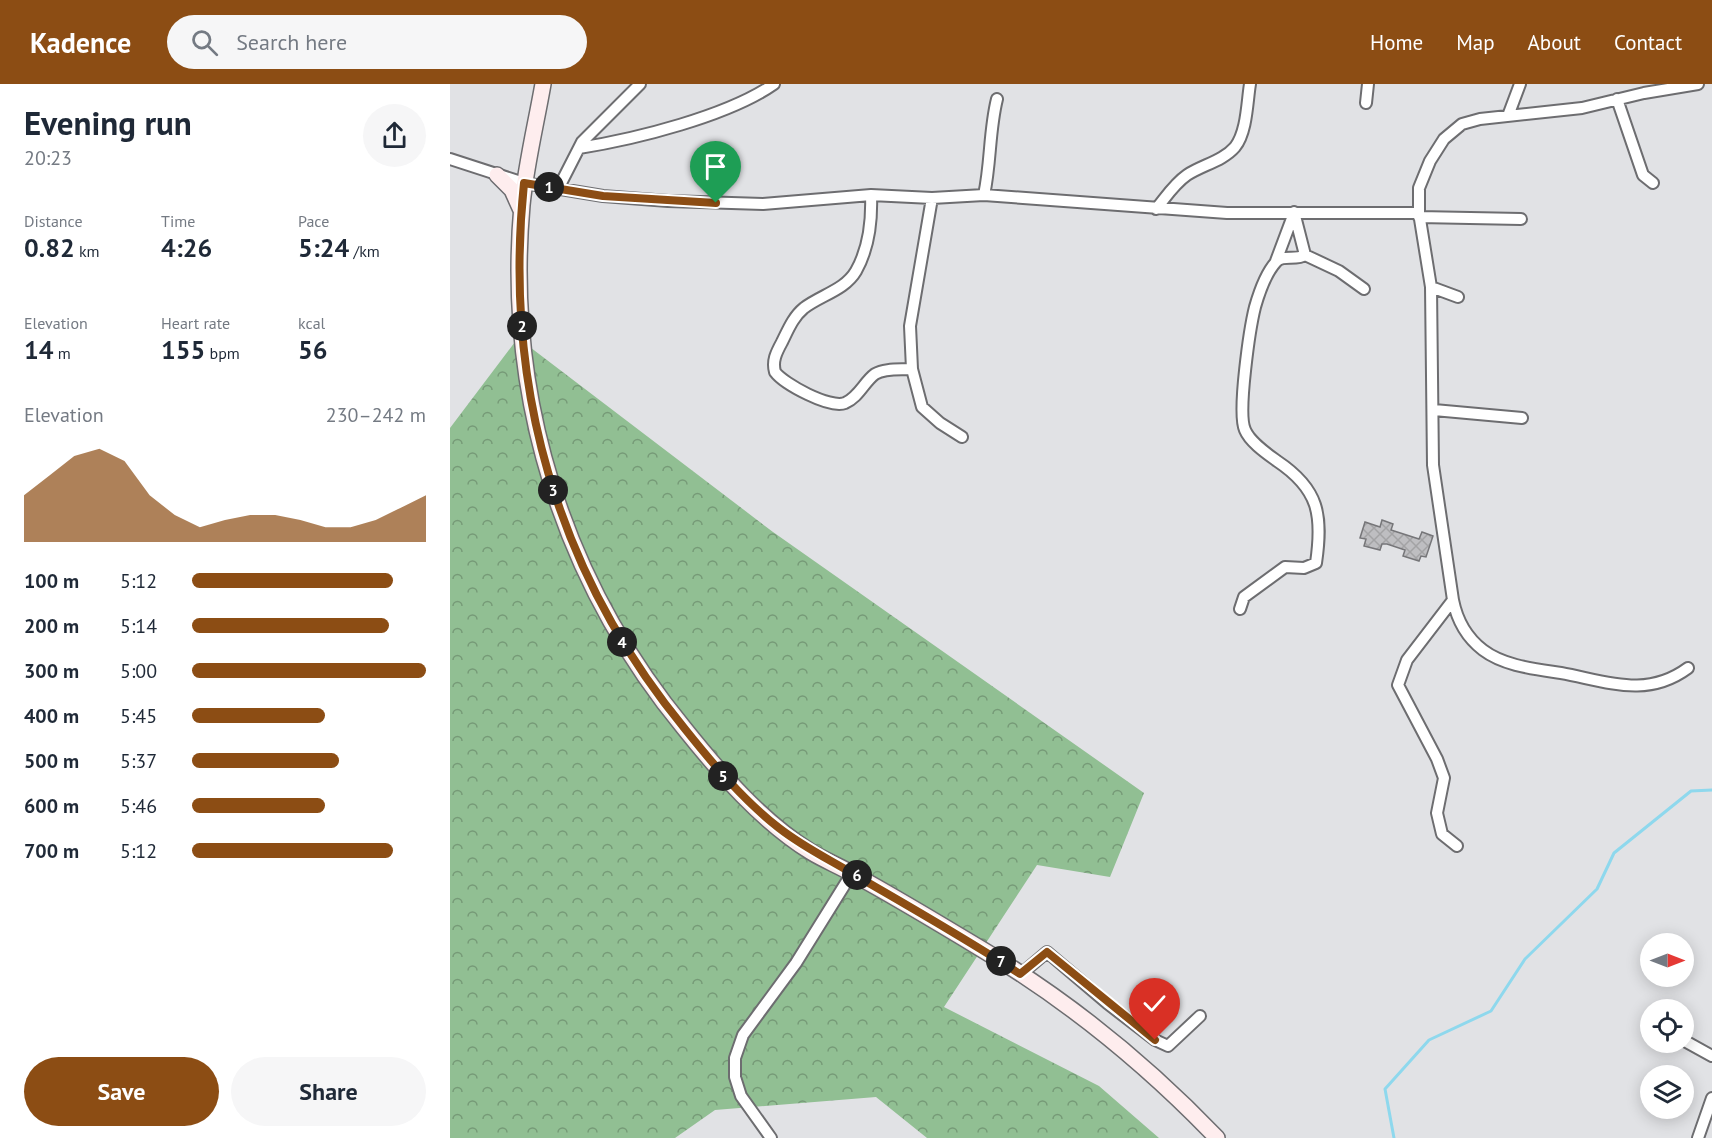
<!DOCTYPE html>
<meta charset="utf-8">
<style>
:root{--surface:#fff;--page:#f6f6f7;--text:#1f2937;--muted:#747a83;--accent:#8c4d14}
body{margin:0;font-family:"PT Sans",sans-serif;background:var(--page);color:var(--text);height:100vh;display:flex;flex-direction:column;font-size:22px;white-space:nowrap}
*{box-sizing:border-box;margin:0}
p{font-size:20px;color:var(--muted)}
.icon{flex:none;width:33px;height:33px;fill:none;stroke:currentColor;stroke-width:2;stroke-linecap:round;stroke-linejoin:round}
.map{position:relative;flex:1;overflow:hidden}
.drawer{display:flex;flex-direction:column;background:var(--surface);width:450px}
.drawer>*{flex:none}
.needle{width:39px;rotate:90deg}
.controls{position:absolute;left:1190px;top:849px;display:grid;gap:12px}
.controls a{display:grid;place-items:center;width:54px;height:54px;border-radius:50%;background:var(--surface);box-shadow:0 3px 15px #0003;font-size:30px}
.pin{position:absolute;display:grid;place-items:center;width:51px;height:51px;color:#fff;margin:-62px -26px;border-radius:50% 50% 50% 0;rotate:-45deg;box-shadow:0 0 6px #0007}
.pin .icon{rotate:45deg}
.km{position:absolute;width:30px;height:30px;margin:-15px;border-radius:50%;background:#222;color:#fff;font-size:16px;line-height:30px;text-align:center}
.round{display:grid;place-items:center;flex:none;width:63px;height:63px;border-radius:32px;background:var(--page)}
.headline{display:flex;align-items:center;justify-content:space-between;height:102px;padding:0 24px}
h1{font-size:33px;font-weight:800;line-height:45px}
.stats{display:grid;grid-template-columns:repeat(3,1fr);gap:9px;height:102px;padding:6px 24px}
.stats div{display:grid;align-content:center}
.stats b{font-size:26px;font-weight:800}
.stats small{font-size:16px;font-weight:400}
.stats p{font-size:16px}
.chart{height:168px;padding:12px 24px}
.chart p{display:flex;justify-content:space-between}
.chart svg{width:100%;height:108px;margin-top:6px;fill:var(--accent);opacity:.7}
.button{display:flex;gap:12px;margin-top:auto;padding:12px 24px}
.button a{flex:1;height:69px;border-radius:36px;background:var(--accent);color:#fff;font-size:24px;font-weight:800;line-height:69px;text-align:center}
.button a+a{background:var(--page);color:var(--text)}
ul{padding:0 24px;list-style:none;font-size:20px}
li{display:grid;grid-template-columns:96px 72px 1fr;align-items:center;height:45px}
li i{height:15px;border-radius:8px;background:var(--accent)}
header{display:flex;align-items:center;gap:36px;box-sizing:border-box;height:84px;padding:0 30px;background:var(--accent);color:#fff}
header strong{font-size:28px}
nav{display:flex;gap:33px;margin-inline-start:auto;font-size:21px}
.search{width:420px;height:54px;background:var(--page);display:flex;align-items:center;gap:15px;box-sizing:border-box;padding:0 21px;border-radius:33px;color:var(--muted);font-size:22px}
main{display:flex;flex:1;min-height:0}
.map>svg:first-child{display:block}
.forest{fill:url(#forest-crowns)}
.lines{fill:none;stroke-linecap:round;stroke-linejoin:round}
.stream{stroke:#8ed8ed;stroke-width:3}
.building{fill:url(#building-cross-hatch);stroke:#767679;stroke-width:1.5}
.street-casing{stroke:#6d6d70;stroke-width:14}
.secondary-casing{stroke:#6d6d70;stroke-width:18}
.street{stroke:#fff;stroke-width:10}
.secondary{stroke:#feedee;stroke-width:15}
.route-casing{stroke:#fff;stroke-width:12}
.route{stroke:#8c4d14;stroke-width:8}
</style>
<header>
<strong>Kadence</strong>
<div class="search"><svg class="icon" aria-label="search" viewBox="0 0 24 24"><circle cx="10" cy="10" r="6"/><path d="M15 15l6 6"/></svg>Search here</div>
<nav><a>Home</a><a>Map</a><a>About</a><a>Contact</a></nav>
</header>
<main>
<section class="drawer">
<div class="headline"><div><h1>Evening run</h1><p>20:23</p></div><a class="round"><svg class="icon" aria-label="share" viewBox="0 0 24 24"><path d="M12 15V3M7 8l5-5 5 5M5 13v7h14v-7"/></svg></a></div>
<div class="stats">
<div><p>Distance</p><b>0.82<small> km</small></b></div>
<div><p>Time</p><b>4:26</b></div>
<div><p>Pace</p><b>5:24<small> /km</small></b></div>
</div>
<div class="stats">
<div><p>Elevation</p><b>14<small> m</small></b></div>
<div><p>Heart rate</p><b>155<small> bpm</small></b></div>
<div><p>kcal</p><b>56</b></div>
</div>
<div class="chart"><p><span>Elevation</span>230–242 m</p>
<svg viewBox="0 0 160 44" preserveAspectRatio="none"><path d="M0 44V25L10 17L20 9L30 6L40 11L50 25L60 33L70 38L80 35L90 33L100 33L110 35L120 38L130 38L140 35L150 30L160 25V44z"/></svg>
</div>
<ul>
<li><b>100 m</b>5:12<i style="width:86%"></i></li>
<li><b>200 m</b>5:14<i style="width:84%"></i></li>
<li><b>300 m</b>5:00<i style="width:100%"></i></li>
<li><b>400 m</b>5:45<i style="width:57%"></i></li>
<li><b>500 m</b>5:37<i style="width:63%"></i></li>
<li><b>600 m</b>5:46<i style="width:57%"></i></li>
<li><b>700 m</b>5:12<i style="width:86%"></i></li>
</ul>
<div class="button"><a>Save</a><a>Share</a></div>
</section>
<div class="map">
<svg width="1262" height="1054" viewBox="0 0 1262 1054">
<defs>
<pattern id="forest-crowns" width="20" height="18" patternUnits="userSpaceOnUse" patternTransform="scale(1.5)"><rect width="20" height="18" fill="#91bf93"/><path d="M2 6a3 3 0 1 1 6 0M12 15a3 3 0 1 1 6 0" fill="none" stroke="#769a77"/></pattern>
<pattern id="building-cross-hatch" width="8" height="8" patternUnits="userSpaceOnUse" patternTransform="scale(1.5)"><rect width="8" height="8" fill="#bebec1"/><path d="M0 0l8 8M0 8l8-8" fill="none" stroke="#a3a3a5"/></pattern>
</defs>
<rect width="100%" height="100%" fill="#e1e2e5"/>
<path class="forest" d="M68 254 323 448 694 709 660 793 587 781 494 923 649 1002 709 1054H477L426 1013 265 1026 225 1054H0V344Z"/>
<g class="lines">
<path class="stream" d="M944 1054 935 1005 979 956 1041 927 1075 875 1147 805 1164 769 1241 707 1262 706"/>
</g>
<path class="building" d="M932 436 943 440 941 446 969 455 972 448 983 452 976 473 971 472 969 477 953 472 955 466 937 460H932L930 466 914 462 916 455 910 454 915 438 930 443Z"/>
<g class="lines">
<defs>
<path id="street" d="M1167 15 1193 91 1203 99
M916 19 918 0
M1058 32 1070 0
M129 64C186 55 278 32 324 0
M0 75 74 99 153 112 218 117 313 120 421 111 482 114 534 111 777 129H969
M108 105 132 58 190 0
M421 111C422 137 419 164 406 187 395 206 371 211 354 224 343 233 338 246 332 258 326 269 322 277 325 288 334 300 380 325 395 319 409 313 414 298 425 290 435 284 451 286 462 285
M534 111C541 79 539 47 547 15
M482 114 460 242 462 285 472 323 490 339 512 353
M706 125C716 113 724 100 737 91 752 81 773 77 785 63 797 48 797 18 800 0
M969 133 1071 135
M855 171 889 187 914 205
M826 177 844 129
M981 203 1008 213
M984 326 1072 334
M1003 516 957 576 948 601 987 675 994 694 987 729 992 750 1007 762
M790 525 794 513 835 483 854 484 866 479C873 431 869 405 827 377 816 369 800 358 795 346 787 329 800 243 805 223 809 209 816 189 826 178 832 170 846 177 855 171L844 128
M1238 584C1196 615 1156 597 1111 589 1085 585 1054 582 1033 566 1016 553 1007 536 1003 516L983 381 981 203 969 129V104L980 77 994 55 1012 40 1030 35 1132 24 1194 9 1248 0
M571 890 597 868 657 919 705 956 718 962 750 932
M1233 956 1262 972
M321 1054 291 1012 285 993V974L293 951 346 879 402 789
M1248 1054 1262 1014"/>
<path id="secondary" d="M93 0C86 40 76 81 72 121 55 312 113 497 234 644 270 689 311 737 361 768 374 776 389 782 403 790 447 814 490 840 533 866 620 918 697 981 767 1054
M47 91 62 106 71 126"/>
</defs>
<use href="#street" class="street-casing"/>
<use href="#secondary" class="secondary-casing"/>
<use href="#street" class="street"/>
<use href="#secondary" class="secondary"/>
</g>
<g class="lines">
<defs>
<path id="route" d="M266 119 153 112 74 99C53 301 106 488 235 645 263 680 293 716 329 744 356 765 381 776 410 794 464 825 518 856 570 890L597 868 705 956"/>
</defs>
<use href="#route" class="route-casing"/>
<use href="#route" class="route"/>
</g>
</svg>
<div class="controls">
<a><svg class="needle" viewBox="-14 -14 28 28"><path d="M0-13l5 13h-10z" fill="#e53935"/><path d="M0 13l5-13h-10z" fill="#747a83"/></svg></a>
<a><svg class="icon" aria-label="locate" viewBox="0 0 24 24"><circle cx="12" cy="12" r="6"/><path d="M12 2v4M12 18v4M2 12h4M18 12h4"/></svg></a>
<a><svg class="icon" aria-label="layers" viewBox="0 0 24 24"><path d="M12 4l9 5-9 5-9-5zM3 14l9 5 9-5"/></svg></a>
</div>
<div class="pin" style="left:266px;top:119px;background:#1e9e55"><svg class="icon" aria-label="arrive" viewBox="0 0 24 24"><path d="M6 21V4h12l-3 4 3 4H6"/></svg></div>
<div class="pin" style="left:705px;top:956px;background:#d93025"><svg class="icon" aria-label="check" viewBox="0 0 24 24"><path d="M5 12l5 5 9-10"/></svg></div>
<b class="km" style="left:99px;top:103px">1</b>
<b class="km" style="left:72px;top:242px">2</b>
<b class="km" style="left:103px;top:406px">3</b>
<b class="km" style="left:172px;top:558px">4</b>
<b class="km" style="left:273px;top:692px">5</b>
<b class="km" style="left:407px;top:791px">6</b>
<b class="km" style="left:551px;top:877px">7</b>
</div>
</main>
